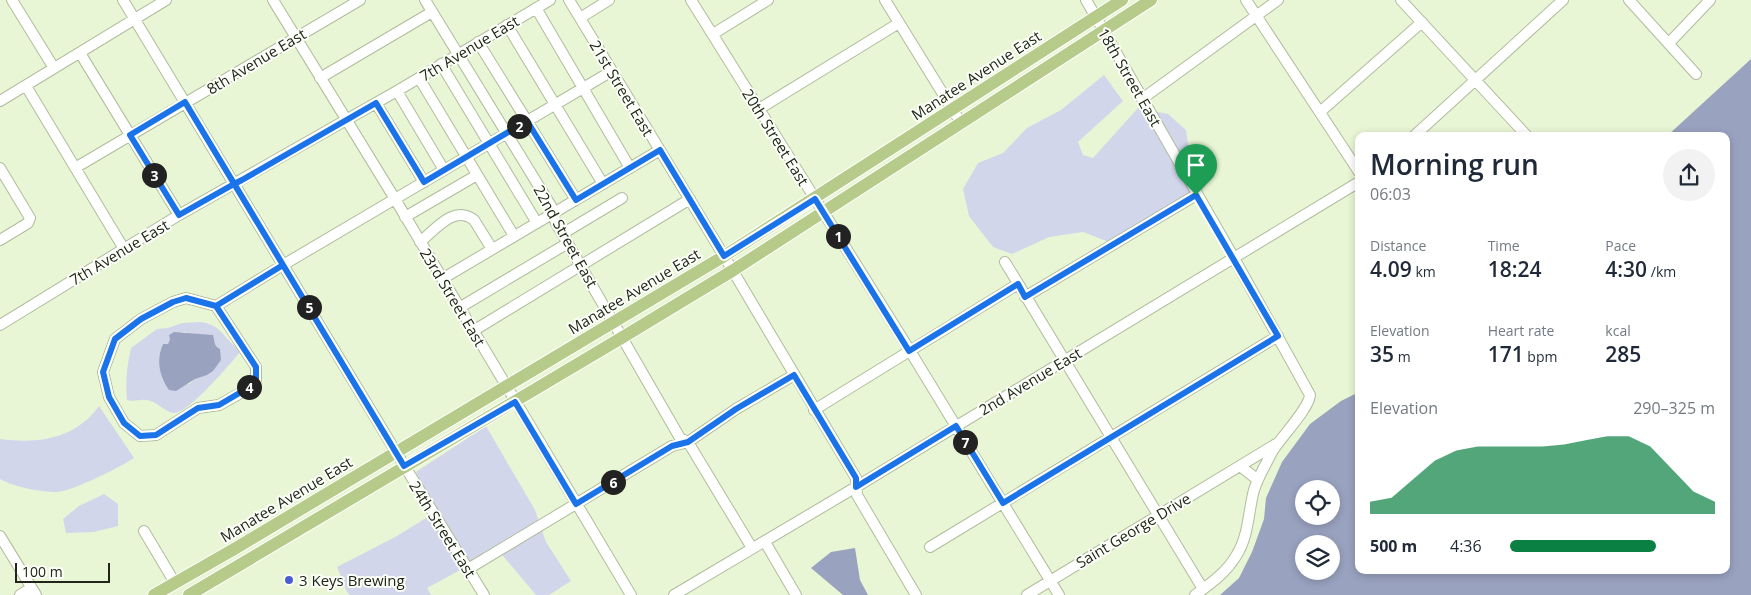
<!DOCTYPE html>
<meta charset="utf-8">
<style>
:root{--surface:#fff;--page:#f2f2f3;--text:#1f2937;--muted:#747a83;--accent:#0b8043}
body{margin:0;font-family:"Open Sans",sans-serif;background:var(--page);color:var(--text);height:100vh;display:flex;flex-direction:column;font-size:19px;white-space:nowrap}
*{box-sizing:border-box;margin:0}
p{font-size:16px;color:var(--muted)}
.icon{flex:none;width:28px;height:28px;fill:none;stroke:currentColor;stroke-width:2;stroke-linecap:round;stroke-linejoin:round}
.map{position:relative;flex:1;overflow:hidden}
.details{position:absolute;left:1355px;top:132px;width:375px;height:442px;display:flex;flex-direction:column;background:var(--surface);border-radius:10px;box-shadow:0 2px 8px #0003}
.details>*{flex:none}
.fabs{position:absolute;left:1295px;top:480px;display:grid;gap:10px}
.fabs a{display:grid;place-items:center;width:45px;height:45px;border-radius:50%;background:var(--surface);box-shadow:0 2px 8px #0003;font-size:25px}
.scale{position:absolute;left:15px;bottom:12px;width:95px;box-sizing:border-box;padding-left:5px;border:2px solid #212519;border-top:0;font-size:14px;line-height:18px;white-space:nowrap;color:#212519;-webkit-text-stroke:4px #fcfff8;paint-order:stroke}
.pin{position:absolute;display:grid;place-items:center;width:42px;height:42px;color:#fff;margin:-51px -21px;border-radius:50% 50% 50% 0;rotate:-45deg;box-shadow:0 0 5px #0007}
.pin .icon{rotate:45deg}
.km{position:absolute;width:25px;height:25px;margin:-12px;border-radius:50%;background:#222;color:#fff;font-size:14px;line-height:25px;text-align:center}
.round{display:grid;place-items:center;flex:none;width:52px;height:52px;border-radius:26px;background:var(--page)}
.summary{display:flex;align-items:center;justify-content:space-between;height:85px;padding:0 15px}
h1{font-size:28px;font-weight:600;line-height:38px}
.figures{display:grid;grid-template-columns:repeat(3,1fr);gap:8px;height:85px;padding:5px 15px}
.figures div{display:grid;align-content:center}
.figures b{font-size:21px;font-weight:600}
.figures small{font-size:14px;font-weight:400}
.figures p{font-size:14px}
.chart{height:140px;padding:10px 15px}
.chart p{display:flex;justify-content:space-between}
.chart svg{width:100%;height:90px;margin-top:5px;fill:var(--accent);opacity:.7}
ul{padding:0 15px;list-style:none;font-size:16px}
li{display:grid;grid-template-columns:80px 60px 1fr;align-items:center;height:38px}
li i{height:12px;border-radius:6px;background:var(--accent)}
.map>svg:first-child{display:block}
.green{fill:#d1d6eb;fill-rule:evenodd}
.water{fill:#99a2bf;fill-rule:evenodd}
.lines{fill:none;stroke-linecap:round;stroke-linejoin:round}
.minor-casing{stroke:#b0bc9d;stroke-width:12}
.major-casing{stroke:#fff;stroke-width:14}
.minor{stroke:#fff;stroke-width:10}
.major{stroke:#b6ca89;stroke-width:12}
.route-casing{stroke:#fff;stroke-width:10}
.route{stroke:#1a73e8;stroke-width:6}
.poi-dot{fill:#4d5cd2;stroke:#fcfff8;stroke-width:2}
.labels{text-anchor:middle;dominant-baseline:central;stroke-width:4;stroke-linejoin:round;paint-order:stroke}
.street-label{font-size:15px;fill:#212519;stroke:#fcfff8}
.poi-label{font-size:15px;fill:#212519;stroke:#fcfff8;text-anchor:start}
</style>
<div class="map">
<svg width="1751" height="595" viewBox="0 0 1751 595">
<rect width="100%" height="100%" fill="#e9f6d5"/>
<path class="green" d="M1104 75 1123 101 1078 142 1083 155 1093 158 1138 108 1144 109 1192 193 1109 242 1083 232 1049 237 1012 254 993 247 969 216 963 189 978 163 1003 153 1027 128 1061 110Z
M1153 111 1168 114 1186 130 1193 182Z
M200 322C222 324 225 341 241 351 230 364 188 414 174 413 164 412 156 400 146 400 139 399 135 402 127 400 125 382 127 366 131 348L157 329 168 328 182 323ZM183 332C193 334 202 335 213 335L214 342 221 358 189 384 163 380C160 367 157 356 163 344H168L170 339Z
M99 406 134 458C121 467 71 492 56 492 40 492 14 487 0 479V439C39 444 75 439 99 406Z
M486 426 535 510 546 542 571 581 549 595H536L498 550 470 565 430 502 416 472Z
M104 494 118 504V526L94 532 66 533 63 519 79 506Z
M431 515 464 568 427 588 431 595H350L347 592 337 567 397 536Z"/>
<path class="water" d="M1751 59V595H1220L1239 578 1252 552 1264 519 1266 498 1282 462 1310 424 1341 401 1359 392V571H1726V136H1667ZM1304 489H1331V516H1304ZM1304 544H1331V571H1304Z
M174 332 213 335C215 340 213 346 220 349L221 360 213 371 207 375 195 379 176 391 169 390C159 376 156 359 163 344H168L170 339 169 335Z
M855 548 860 580 868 595H843L811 568 831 552Z"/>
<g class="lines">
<defs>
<path id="minor" d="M12 0 54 68
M123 0 396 452 484 595
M273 0 395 199 631 595
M425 0 551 206 556 223 680 438 688 442 752 548
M569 0 724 256 856 478 857 495 916 595
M691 0 907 346 1059 595
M885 0 961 123
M1086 0 1234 258 1310 395C1309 409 1280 438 1272 452 1266 464 1258 477 1254 490 1248 512 1249 536 1236 556 1226 573 1210 584 1195 595
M1246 0 1359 172
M1401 0 1527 136
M1629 0 1696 74
M536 8 630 168
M580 18 609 0
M507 25 603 184
M713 34 768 0
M478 42 576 200
M1669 43 1710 0
M80 53 179 215
M441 64 537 223
M320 78 432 12
M419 78 514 236
M26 86 124 249
M397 91 444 170
M1142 99 1278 0
M0 101 166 0
M376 103 424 182
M759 109 899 23
M1320 112 1422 22
M1414 136 1563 0
M0 168 30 218 28 223 0 240
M75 168 360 0
M405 217 477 175
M562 234 622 198
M420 242C435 230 454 204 474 220L492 249
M1005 262 1203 589
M442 279 660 150
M1025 297 1196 195
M216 306 256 367V380L248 389 219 405 198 408 156 435 140 436 124 423 109 397 103 372 115 339 141 319 173 302 186 298 216 306 283 265 612 71
M459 308 568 243
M0 325 179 215 397 91 550 0
M473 331 690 199
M814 410 1018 284
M1240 466 1258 480
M144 531 175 583
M0 536 36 595
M765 542 796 595
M930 547 1278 336
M468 569 672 446 688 442 736 409 794 375
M20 595 31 588
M674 595 856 487 1359 182
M1027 595 1276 444"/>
<path id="major" d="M154 595 236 548 724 256 1122 0
M189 595 623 337 732 271 1151 0"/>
</defs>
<use href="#minor" class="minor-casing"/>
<use href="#major" class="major-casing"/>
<use href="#minor" class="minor"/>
<use href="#major" class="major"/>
</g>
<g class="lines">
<defs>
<path id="route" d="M1196 195 1025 297 1018 284 909 351 815 199 724 256 660 150 576 200 527 121 424 182 376 103 242 180 234 184 179 215 130 135 185 102 283 265 216 306 256 367V380L248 388 219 405 198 408 156 435 140 436 124 423 109 397 103 372 115 339 141 319 173 302 186 298 216 306 283 265 404 466 515 402 576 504 672 446 688 442 736 409 794 375 856 478V487L956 426 1003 503 1278 336 1196 195"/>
</defs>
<use href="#route" class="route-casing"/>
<use href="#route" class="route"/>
</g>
<circle class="poi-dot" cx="289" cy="580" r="5"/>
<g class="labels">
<g class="street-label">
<text transform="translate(469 48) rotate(-31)">7th Avenue East</text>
<text transform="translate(256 61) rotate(-31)">8th Avenue East</text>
<text transform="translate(976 75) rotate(-33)">Manatee Avenue East</text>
<text transform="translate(1130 77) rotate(60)">18th Street East</text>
<text transform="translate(622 88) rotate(59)">21st Street East</text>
<text transform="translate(776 137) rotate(58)">20th Street East</text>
<text transform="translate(566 236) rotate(61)">22nd Street East</text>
<text transform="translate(119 252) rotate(-31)">7th Avenue East</text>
<text transform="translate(634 291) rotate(-31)">Manatee Avenue East</text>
<text transform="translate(453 297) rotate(59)">23rd Street East</text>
<text transform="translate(1030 381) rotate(-31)">2nd Avenue East</text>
<text transform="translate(286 499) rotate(-31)">Manatee Avenue East</text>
<text transform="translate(443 529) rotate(58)">24th Street East</text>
<text transform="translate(1133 530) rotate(-31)">Saint George Drive</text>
</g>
<g class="poi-label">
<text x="299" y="580">3 Keys Brewing</text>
</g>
</g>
</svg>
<div class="fabs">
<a><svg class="icon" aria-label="locate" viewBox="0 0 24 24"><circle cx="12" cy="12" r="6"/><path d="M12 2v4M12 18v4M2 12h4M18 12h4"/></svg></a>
<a><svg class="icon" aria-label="layers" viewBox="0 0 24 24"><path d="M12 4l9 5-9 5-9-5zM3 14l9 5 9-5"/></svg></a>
</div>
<div class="scale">100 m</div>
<div class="pin" style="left:1196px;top:195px;background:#1e9e55"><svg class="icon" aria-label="arrive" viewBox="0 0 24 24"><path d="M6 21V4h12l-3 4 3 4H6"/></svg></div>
<b class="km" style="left:838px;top:236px">1</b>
<b class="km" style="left:519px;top:126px">2</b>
<b class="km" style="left:154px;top:175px">3</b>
<b class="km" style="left:249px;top:387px">4</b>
<b class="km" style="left:309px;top:307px">5</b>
<b class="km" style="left:613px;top:482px">6</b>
<b class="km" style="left:965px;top:442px">7</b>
<section class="details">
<div class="summary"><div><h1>Morning run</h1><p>06:03</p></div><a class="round"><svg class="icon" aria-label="share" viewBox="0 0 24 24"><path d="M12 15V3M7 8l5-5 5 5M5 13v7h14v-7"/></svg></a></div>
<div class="figures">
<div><p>Distance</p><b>4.09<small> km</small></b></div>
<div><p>Time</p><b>18:24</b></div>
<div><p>Pace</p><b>4:30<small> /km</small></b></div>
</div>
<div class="figures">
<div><p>Elevation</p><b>35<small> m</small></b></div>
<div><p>Heart rate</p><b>171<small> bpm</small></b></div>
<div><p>kcal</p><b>285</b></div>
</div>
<div class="chart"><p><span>Elevation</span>290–325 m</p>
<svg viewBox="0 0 160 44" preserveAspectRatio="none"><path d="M0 44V38L10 36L20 27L30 18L40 13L50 11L60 11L70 11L80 11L90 10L100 8L110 6L120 6L130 11L140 22L150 33L160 38V44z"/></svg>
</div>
<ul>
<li><b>500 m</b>4:36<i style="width:71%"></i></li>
</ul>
</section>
</div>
